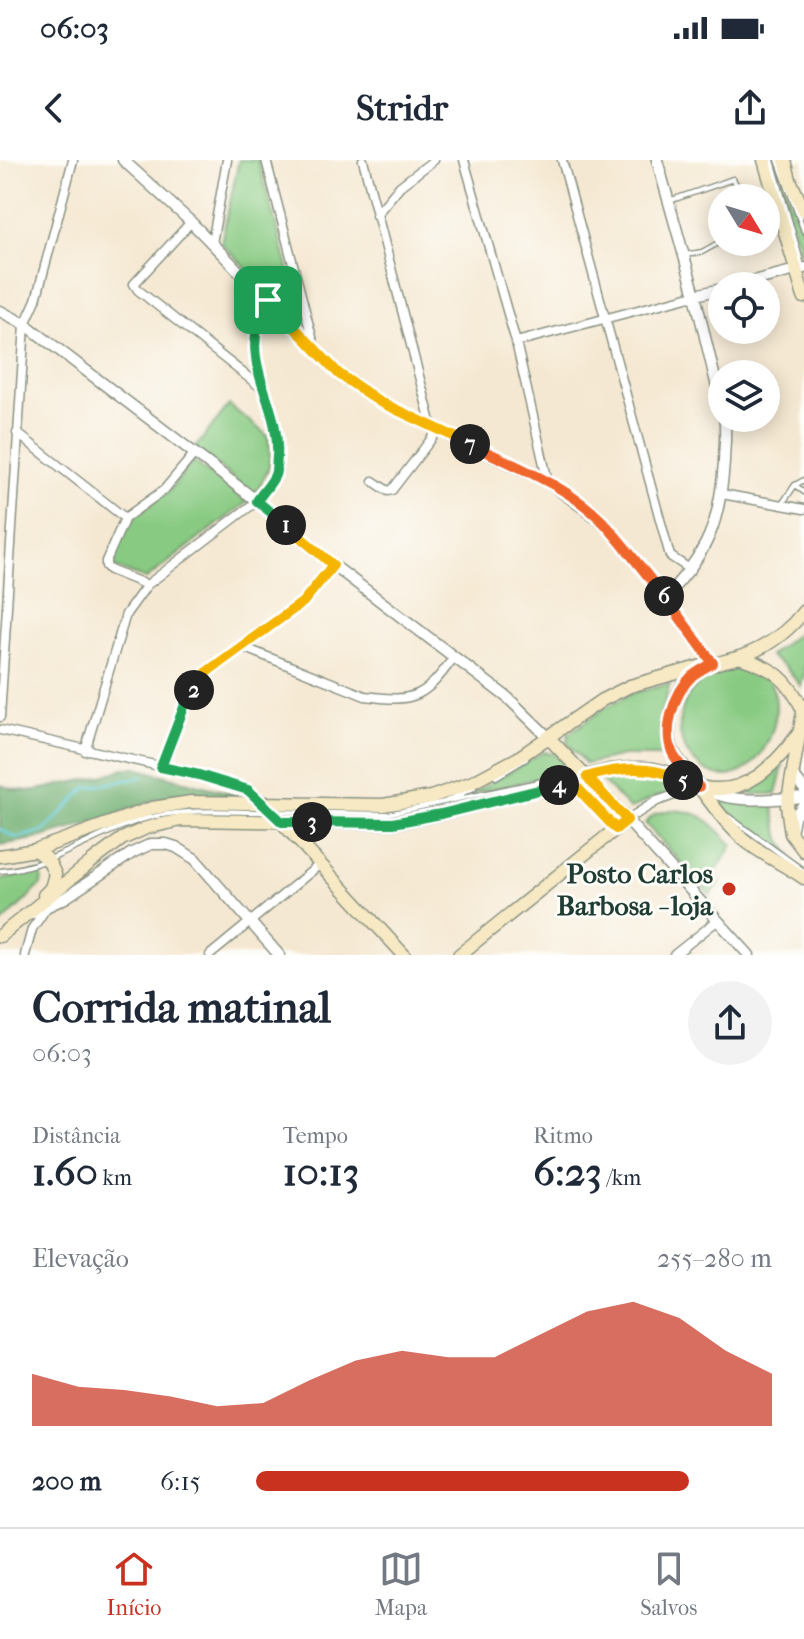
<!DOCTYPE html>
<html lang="pt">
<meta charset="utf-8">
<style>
:root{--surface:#fff;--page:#f2f2f3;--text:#1f2937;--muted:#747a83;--line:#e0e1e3;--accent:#c8321e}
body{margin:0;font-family:"IM FELL French Canon",serif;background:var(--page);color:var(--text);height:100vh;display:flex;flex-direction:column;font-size:30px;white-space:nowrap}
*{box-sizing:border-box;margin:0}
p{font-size:26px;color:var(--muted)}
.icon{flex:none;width:44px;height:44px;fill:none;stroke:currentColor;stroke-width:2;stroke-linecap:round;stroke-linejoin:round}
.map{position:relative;height:795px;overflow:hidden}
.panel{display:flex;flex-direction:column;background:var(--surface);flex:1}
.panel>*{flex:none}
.needle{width:52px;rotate:128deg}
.fabs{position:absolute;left:708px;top:24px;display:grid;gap:16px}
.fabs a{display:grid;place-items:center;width:72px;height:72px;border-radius:50%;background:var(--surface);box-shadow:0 4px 20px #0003;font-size:40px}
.pin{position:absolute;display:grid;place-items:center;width:68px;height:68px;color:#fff;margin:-34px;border-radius:16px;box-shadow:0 4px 12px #0006}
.km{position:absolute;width:40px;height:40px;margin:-20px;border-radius:50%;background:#222;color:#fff;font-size:22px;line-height:40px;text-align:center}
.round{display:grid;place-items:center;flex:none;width:84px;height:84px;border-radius:42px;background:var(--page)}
.overview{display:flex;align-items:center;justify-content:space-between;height:136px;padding:0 32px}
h1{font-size:44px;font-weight:700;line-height:60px}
.stats{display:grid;grid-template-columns:repeat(3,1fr);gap:12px;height:136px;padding:8px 32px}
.stats div{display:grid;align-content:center}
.stats b{font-size:40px;font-weight:700}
.stats small{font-size:22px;font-weight:400}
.stats p{font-size:22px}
.chart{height:224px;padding:16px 32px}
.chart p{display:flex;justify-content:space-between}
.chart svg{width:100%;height:144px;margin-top:8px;fill:var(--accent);opacity:.7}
ul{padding:0 32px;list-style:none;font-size:26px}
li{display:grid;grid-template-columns:128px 96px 1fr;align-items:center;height:60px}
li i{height:20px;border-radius:10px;background:var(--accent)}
.status{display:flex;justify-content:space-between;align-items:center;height:56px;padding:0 40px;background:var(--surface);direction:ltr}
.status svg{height:22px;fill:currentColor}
header{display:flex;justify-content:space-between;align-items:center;height:104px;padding:0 32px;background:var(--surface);font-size:36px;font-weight:700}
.menu{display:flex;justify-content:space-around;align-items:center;height:112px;border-top:2px solid var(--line);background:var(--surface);font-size:22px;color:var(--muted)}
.menu a{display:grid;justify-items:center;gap:4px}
.menu .on{color:var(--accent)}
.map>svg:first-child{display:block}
.green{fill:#88ca82;stroke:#54845b;stroke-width:2}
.forest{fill:#6eae70;stroke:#467652;stroke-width:2}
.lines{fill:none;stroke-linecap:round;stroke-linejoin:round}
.stream{stroke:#5ac7d2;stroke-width:3}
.service-casing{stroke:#8a9283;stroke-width:7}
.minor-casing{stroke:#8a9283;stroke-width:11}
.tertiary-casing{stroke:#8a9283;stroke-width:13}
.secondary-casing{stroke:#8a9283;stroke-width:15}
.service{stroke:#fff;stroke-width:4}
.minor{stroke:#fff;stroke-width:8}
.tertiary{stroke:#fff;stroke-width:10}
.secondary{stroke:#f6e9c3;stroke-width:12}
.split-1-casing{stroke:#fff;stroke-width:16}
.split-2-casing{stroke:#fff;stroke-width:16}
.split-3-casing{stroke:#fff;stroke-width:16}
.split-4-casing{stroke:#fff;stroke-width:16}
.split-5-casing{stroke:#fff;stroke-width:16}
.split-6-casing{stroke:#fff;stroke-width:16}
.split-7-casing{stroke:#fff;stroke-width:16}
.split-8-casing{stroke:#fff;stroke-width:16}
.split-1{stroke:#22a559;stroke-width:10}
.split-2{stroke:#f5b400;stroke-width:10}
.split-3{stroke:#22a559;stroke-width:10}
.split-4{stroke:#22a559;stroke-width:10}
.split-5{stroke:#f5b400;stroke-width:10}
.split-6{stroke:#f0652b;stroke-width:10}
.split-7{stroke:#f0652b;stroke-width:10}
.split-8{stroke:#f5b400;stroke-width:10}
.poi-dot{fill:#c8321e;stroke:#fdfcf7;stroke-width:3}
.labels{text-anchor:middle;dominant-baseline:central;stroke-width:6;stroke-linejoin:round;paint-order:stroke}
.poi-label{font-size:28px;font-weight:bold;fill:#1f3d34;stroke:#fdfcf7;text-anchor:end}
</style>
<div class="status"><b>06:03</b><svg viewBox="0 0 49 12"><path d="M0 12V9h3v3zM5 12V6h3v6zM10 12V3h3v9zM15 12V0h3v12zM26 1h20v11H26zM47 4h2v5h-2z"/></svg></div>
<header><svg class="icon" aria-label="back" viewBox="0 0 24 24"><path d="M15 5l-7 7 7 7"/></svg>Stridr<svg class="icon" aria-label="share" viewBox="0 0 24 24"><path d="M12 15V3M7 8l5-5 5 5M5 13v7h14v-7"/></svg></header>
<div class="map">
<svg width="804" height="795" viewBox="0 0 804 795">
<rect width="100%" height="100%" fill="#fdfcf7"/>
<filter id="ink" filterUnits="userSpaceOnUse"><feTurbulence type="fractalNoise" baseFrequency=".0125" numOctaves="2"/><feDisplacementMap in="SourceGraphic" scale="16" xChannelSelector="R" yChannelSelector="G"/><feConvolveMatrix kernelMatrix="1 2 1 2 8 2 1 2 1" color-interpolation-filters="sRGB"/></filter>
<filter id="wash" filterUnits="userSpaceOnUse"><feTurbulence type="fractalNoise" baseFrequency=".006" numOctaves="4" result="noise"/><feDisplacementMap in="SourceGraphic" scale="32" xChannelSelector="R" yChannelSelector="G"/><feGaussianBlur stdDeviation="1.8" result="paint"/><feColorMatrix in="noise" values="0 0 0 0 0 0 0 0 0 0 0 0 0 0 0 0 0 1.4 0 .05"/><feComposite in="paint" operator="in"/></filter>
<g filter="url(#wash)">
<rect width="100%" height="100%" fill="#f5e8d2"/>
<path class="green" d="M239 0H258L305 168 221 83Z
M774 0 804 74V101L802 100Z
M229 245 268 276C273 303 269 312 254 335L195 288Z
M193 301 247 342 146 419 109 405 129 361 170 330Z
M804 468V515L801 526 786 508 769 496Z
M736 509C744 510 753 510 760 513 804 542 749 655 695 602 666 575 681 525 718 512 723 510 730 510 736 509Z
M670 524C661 550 660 570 666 596H623L586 604 567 583 568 574 606 547 633 533Z
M544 592 556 595 569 611 471 634Z
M783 606 776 634H748Z
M631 613 667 616 685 624 686 629 655 637 630 649 601 620Z
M718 641 772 642 780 679 792 696 733 656Z
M671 650C705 651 710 663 733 685L713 716 720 723 710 735 645 663 655 654Z
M37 712 42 716 41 725 0 765V720Z"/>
<path class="forest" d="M124 608H136L245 637 191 636 157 639 98 661 35 679 0 685V625C29 636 41 629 69 623 88 619 106 617 124 608Z"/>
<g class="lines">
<path class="stream" d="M0 669 17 678 44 671 86 628 142 617"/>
</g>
</g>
<g filter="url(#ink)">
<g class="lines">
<defs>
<path id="service" d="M772 0 802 105
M778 0 804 71
M669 41 733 19 738 27
M685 95 702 92 722 81
M795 325 804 332
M782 344 795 325 804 320
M496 617 526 599
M446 641 474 628
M276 652 388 654 570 615
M728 656 804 711
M0 711C53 707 95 673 144 659 184 648 226 652 267 652"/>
<path id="minor" d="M266 0 315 189
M363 0 432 266
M464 0 516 182 548 322
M562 0 670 396 691 410
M376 55 400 26 434 0
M191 62 134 124 138 130 263 229
M212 83 227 0
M516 182 695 135
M17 273 125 358
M373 321 388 331 392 330 439 269
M722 334 804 349
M147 425 110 410 106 406V401L125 358 164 330 195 293
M240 486 365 536C415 543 425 537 454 497
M0 557 25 164 36 140 73 0
M0 570 199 615 248 630 263 642
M85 591 126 454 147 425 257 341 275 315 278 282 255 196V175L259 157 268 140
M161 607 186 542 208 511 303 442 333 405
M636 654 657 641 698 627
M25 795 32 769 47 747
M210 795 319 705
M674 795 718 760"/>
<path id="tertiary" d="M123 0 191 62 339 214 380 242 548 322 604 363 665 437 713 503
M657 0 695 135 722 248
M733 126 804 108
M695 135 722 129
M0 151 25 164 257 341 333 405 508 538 548 577
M665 437C708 393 720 363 724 302 724 288 727 272 724 258
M792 614 804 629
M572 622 616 669
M708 631C735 644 775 639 804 637
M627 660 749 795
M792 668 794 657 804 644
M33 753 65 738 132 693 151 684H166L176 687 195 699 279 795"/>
<path id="secondary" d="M764 0 804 137
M785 0 790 20 804 51
M804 451C788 472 765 488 740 497 724 502 709 503 695 514 675 529 662 568 673 592 676 599 683 606 688 612 705 634 721 659 742 678 760 694 784 704 804 718
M739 497C773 508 787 517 803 550
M804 546 787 646 791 674 804 691
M263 642 404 795
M35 690 48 700 55 714 51 728 44 735
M0 696 35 690 152 648 191 642 383 645 431 637 473 622 518 598 602 540 630 526 713 503
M0 776 90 703 122 679 146 668 181 660 393 663 441 654 610 610C628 608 648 606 666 612 678 615 689 624 701 627 745 638 775 605 799 573
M459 795 627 660 548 577"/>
</defs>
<use href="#service" class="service-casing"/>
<use href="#minor" class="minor-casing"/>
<use href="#tertiary" class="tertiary-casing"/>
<use href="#secondary" class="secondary-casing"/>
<use href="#service" class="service"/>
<use href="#minor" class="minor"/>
<use href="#tertiary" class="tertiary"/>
<use href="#secondary" class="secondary"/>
</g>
</g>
<g class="lines" filter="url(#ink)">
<defs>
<path id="split-1" d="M268 140C233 202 281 238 277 297 276 302 277 310 275 315 271 324 262 333 257 341L286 365"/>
<path id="split-2" d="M194 530 208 511 303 442 333 405 286 365"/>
<path id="split-3" d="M194 530 186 542 161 607 199 615 248 630 282 662H312"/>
<path id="split-4" d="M312 662 393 663 441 654 559 625"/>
<path id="split-5" d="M559 625 572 622 616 669 627 660 587 617C621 607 651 605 683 620"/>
<path id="split-6" d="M664 436 713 503C706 507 698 511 692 516 674 533 663 569 672 592 677 604 691 616 699 627L683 620"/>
<path id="split-7" d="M470 284C515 306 569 326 604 363 625 386 644 412 664 436"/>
<path id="split-8" d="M268 140 339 214 380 242 470 284"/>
</defs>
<use href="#split-1" class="split-1-casing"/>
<use href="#split-2" class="split-2-casing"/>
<use href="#split-3" class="split-3-casing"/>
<use href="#split-4" class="split-4-casing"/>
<use href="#split-5" class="split-5-casing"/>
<use href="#split-6" class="split-6-casing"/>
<use href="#split-7" class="split-7-casing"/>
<use href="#split-8" class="split-8-casing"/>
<use href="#split-1" class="split-1"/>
<use href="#split-2" class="split-2"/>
<use href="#split-3" class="split-3"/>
<use href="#split-4" class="split-4"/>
<use href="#split-5" class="split-5"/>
<use href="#split-6" class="split-6"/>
<use href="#split-7" class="split-7"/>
<use href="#split-8" class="split-8"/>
</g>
<circle class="poi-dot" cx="729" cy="729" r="8"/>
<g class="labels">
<g class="poi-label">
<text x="713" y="713">Posto Carlos<tspan x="713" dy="32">Barbosa - loja</tspan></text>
</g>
</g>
</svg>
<div class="fabs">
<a><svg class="needle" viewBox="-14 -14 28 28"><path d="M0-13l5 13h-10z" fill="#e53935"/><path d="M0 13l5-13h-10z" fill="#747a83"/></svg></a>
<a><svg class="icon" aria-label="locate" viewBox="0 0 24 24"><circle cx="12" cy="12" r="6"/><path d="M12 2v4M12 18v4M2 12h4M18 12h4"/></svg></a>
<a><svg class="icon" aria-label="layers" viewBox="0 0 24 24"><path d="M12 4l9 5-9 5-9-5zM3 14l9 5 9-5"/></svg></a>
</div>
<div class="pin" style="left:268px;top:140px;background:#1e9e55"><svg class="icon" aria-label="arrive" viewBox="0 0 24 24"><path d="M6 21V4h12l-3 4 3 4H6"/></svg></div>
<b class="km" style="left:286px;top:365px">1</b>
<b class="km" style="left:194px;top:530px">2</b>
<b class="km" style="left:312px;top:662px">3</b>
<b class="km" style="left:559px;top:625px">4</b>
<b class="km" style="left:683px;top:620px">5</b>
<b class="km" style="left:664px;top:436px">6</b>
<b class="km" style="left:470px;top:284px">7</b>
</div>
<section class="panel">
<div class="overview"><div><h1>Corrida matinal</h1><p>06:03</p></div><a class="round"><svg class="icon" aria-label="share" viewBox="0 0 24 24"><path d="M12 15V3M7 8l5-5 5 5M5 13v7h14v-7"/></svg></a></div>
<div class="stats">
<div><p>Distância</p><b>1.60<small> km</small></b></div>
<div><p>Tempo</p><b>10:13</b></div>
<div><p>Ritmo</p><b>6:23<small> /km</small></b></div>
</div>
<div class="chart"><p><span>Elevação</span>255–280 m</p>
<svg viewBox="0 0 160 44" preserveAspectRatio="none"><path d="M0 44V28L10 32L20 33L30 35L40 38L50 37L60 30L70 24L80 21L90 23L100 23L110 16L120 9L130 6L140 11L150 21L160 28V44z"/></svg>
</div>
<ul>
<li><b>200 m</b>6:15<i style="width:84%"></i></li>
</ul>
</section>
<nav class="menu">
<a class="on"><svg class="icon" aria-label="home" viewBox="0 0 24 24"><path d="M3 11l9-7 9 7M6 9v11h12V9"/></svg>Início</a>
<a><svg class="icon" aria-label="map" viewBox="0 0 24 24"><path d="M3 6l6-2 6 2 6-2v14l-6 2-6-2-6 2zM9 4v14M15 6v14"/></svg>Mapa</a>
<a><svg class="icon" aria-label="saved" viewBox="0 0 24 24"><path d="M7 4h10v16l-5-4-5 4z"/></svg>Salvos</a>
</nav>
